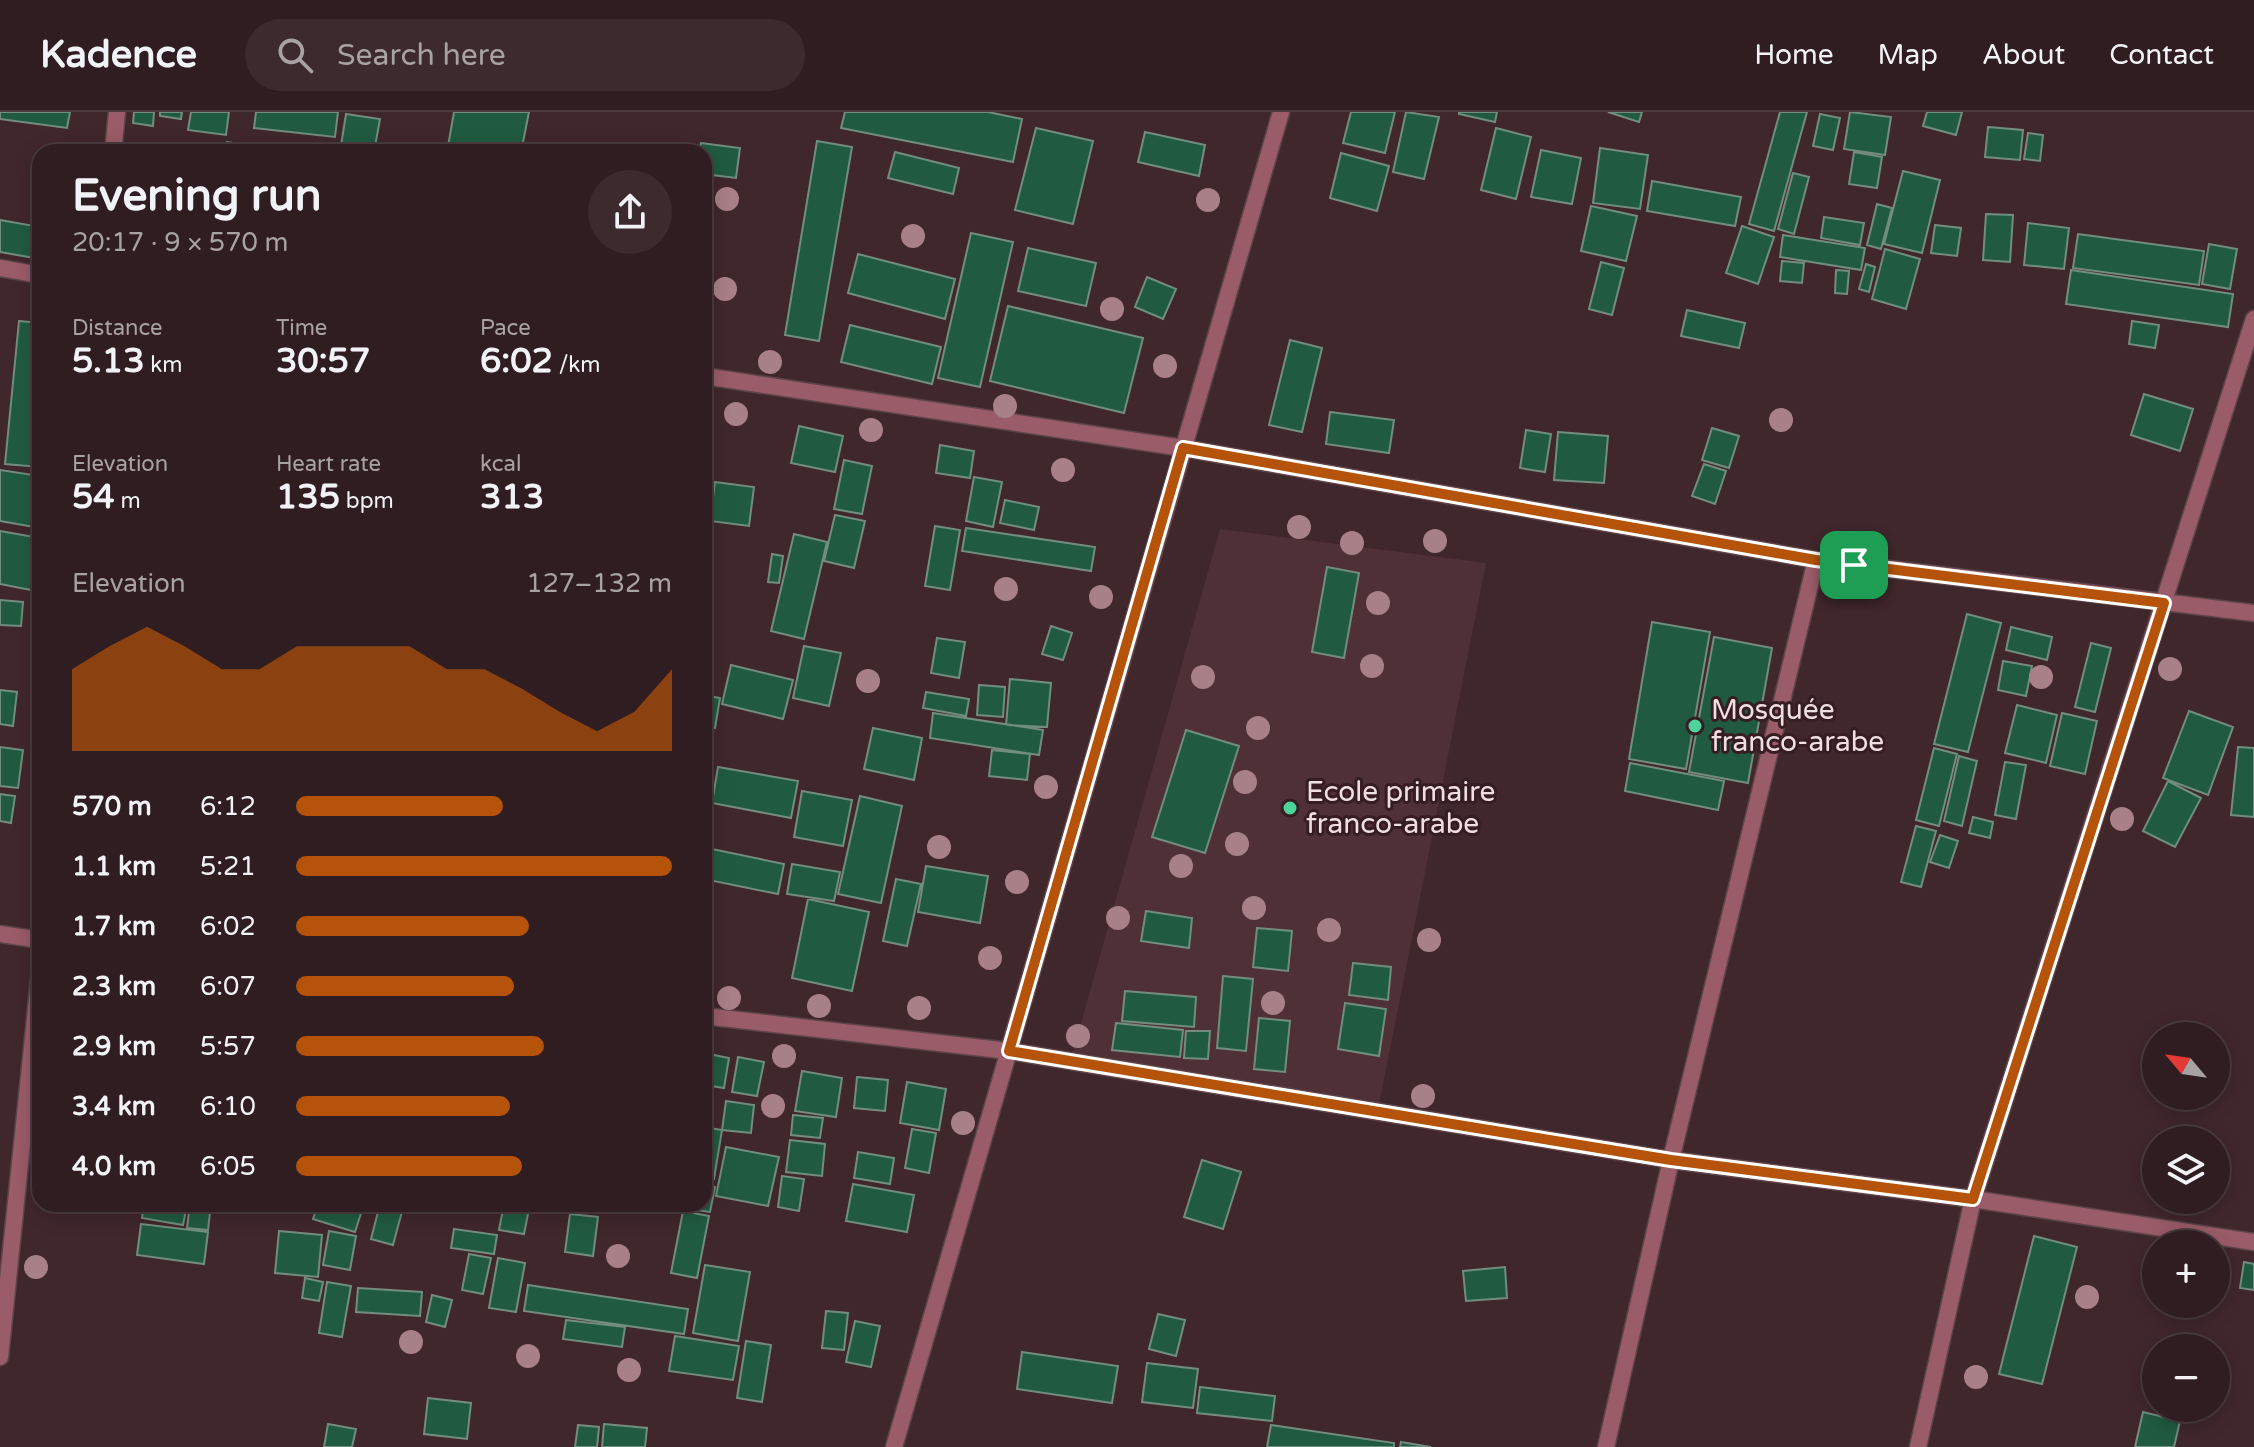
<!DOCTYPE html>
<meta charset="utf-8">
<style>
:root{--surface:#301d21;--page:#3c2a2e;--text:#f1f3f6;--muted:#a8a2a5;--line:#4b3b3f;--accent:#b45309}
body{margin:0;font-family:"Varela Round",sans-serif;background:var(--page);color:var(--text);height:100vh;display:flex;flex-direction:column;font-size:30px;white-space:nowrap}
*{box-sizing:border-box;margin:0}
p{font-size:26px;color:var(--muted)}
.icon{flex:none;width:44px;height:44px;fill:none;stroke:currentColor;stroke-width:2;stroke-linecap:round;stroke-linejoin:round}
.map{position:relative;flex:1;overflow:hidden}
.details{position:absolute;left:32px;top:32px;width:680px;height:1068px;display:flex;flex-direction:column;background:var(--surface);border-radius:24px;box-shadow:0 4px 20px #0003,0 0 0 2px var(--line)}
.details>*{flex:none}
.needle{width:52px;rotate:299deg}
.fabs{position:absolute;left:2142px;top:910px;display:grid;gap:16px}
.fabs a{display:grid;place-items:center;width:88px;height:88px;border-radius:50%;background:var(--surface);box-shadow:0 4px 20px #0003,0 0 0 2px var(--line);font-size:40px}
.pin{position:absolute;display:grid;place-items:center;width:68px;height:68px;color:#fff;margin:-34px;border-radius:16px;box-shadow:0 4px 12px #0006}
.round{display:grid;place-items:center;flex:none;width:84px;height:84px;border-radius:42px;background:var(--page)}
.headline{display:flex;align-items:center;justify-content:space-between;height:136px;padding:0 40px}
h1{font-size:44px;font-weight:700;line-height:60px}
.stats{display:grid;grid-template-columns:repeat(3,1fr);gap:12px;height:136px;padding:8px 40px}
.stats div{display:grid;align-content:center}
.stats b{font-size:34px;font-weight:700}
.stats small{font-size:22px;font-weight:400}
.stats p{font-size:22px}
.chart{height:224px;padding:16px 40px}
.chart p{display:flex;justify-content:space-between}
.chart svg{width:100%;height:144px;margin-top:8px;fill:var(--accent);opacity:.7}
ul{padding:0 40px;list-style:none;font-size:26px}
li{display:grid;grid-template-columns:128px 96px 1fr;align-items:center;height:60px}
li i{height:20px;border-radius:10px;background:var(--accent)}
header{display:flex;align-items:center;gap:48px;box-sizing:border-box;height:112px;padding:0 40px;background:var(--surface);border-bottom:2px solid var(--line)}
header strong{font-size:38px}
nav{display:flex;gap:44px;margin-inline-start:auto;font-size:28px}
.search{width:560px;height:72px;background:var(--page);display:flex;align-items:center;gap:20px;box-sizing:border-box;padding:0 28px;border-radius:44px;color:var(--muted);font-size:30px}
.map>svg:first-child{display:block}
.built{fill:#4f3036}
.building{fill:#205b41;stroke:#728d7f;stroke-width:2}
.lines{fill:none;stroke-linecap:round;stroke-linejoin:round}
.minor-casing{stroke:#5c4449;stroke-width:19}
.minor{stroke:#9a5c68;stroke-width:16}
.tree{fill:#a88087}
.route-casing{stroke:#fff;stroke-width:16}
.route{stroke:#b45309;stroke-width:10}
.poi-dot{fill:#4dd39a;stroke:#351d22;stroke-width:3}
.labels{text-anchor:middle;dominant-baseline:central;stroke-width:6;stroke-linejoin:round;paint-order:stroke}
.poi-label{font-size:28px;fill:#f0dfe1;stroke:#351d22;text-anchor:start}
</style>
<header>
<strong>Kadence</strong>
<div class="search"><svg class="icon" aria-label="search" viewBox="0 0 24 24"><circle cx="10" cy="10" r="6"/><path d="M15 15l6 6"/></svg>Search here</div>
<nav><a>Home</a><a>Map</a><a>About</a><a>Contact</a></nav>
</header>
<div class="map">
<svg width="2254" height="1335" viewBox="0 0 2254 1335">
<rect width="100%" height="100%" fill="#40272c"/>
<path class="built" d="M1220 417 1486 451 1379 993 1073 940Z"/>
<path class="building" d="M0 0H70L67 16 0 7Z
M134 0H154L153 14 133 11Z
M160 0H182L181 7 160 4Z
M191 0H229L226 23 188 18Z
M256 0H338L335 25 254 16Z
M454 0H529L521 40H447Z
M845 0H988L1022 7 1013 50 841 16Z
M1351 0H1395L1385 41 1343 31Z
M1406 0 1439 5 1424 67 1393 60Z
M1459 0H1497L1495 10 1459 2Z
M1608 0H1642L1639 10Z
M1780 0H1807L1774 119 1749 112Z
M1850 0 1891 5 1885 43 1844 37Z
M1927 0H1962L1956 23 1923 14Z
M346 2 380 7 374 40H340Z
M1820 2 1840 6 1833 38 1813 34Z
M1988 15 2023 18 2020 48 1985 45Z
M1036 16 1093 29 1073 112 1015 98Z
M1496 16 1531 25 1516 87 1481 78Z
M1145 20 1205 33 1199 64 1138 50Z
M2028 21 2043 23 2040 49 2024 47Z
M817 29 852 35 819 229 785 223Z
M227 30 257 35 256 40H225Z
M701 31 740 36 736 66 704 62V40H699Z
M1600 36 1648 43 1640 97 1593 91Z
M1541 38 1581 46 1572 92 1531 85Z
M895 40 959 56 953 82 888 66Z
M1854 40 1882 45 1877 76 1849 72Z
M1341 41 1389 54 1377 99 1330 86Z
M1903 59 1940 68 1922 141 1884 132Z
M1793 61 1809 65 1794 122 1778 117Z
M1652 69 1741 85 1735 114 1647 99Z
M1877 92 1892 96 1881 137 1867 133Z
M1591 94 1637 104 1626 149 1581 139Z
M1986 102 2013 103 2010 150 1983 148Z
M1824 105 1864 111 1860 133 1821 126Z
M0 108 40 115V147L0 140Z
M2028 111 2069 116 2064 157 2024 153Z
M1935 113 1961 116 1957 144 1931 141Z
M1742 114 1774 125 1758 172 1726 161Z
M971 121 1013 130 980 275 938 266Z
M2078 122 2204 139 2199 173 2073 156Z
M1783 123 1865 136 1861 158 1780 145Z
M2209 132 2237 137 2230 177 2202 172Z
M1028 136 1096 151 1086 194 1018 179Z
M1885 137 1920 147 1906 197 1872 187Z
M858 142 955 167 945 207 848 181Z
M1782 149 1804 151 1802 171 1780 169Z
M1601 150 1624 156 1612 203 1589 197Z
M1866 152 1875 155 1869 180 1859 177Z
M1836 158 1849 159 1847 182 1835 181Z
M2071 158 2233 182 2228 215 2066 192Z
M1147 165 1176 177 1163 207 1135 195Z
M1008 194 1143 226 1124 301 990 269Z
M1687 198 1745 211 1739 236 1681 224Z
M19 209 40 211V355L5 352Z
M2132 209 2159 213 2155 236 2129 232Z
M850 213 941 235 932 272 841 250Z
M1290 228 1322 236 1302 320 1269 313Z
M2144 282 2193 297 2180 339 2131 323Z
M1330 300 1394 308 1389 341 1326 332Z
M799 314 843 324 835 360 791 351Z
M1712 316 1739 324 1729 356 1702 348Z
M1526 318 1551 322 1545 360 1520 356Z
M1558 320 1608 324 1604 371 1554 368Z
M940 333 974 339 970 366 936 361Z
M844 348 872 354 862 402 834 397Z
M1704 352 1726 359 1715 392 1692 384Z
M0 358 40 364V416L0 409Z
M974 365 1002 370 993 415 966 409Z
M715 370 754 375 749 414 710 409Z
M1005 388 1039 395 1034 418 1000 411Z
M835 403 865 409 854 456 824 449Z
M935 414 960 418 950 478 925 474Z
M966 416 1095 435 1091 459 962 439Z
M0 419 40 426 31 478 0 472Z
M794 422 827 430 804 527 771 519Z
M772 442 783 444 779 471 768 470Z
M1327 455 1359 461 1344 546 1312 540Z
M0 488 23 490 21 514 0 513Z
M1967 502 2001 511 1968 640 1934 632Z
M1652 510 1710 520 1686 657 1629 647Z
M1051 514 1072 521 1063 548 1042 542Z
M2011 515 2052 525 2047 548 2006 538Z
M1714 525 1772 536 1748 671 1689 660Z
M937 526 965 530 959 566 931 561Z
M2091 531 2111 536 2095 600 2075 595Z
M804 534 841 541 829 594 793 586Z
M2003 549 2032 554 2026 584 1998 578Z
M731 553 793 568 783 607 722 592Z
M1010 567 1051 571 1047 615 1006 613Z
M979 573 1005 575 1003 605 977 603Z
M0 578 17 580 13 614 0 612Z
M926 580 969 587 966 604 923 596Z
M704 583 720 586 715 616 704 614Z
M2017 593 2057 603 2046 651 2005 641Z
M2189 599 2233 615 2208 683 2163 666Z
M933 601 1043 618 1039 643 930 626Z
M2062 601 2097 609 2085 662 2050 654Z
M873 616 922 626 914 668 864 657Z
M1186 618 1239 634 1205 741 1152 725Z
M0 635 23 638 18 676 0 674Z
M2238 635 2254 636V705L2231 703Z
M1934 636 1957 642 1939 714 1916 708Z
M992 638 1030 642 1027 668 989 664Z
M1959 644 1977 649 1962 714 1944 709Z
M2005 650 2026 653 2016 707 1995 703Z
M1630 651 1724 669 1718 698 1625 679Z
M718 655 798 669 791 706 712 691Z
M2168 669 2201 686 2175 735 2143 719Z
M802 679 852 688 843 734 794 725Z
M0 682 15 684 11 711 0 709Z
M860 684 902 694 881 791 838 782Z
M1973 705 1993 710 1990 726 1969 721Z
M1916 714 1936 719 1921 775 1901 770Z
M1940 723 1958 729 1949 756 1930 750Z
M707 736 784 752 778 782 704 767Z
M792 752 840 760 834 789 787 782Z
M926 754 988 764 980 811 918 800Z
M896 767 921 772 907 834 883 829Z
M808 787 869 800 852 879 792 866Z
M1146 799 1192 806 1189 836 1141 829Z
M1257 816 1292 819 1288 859 1253 855Z
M1353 851 1391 855 1388 888 1349 883Z
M1223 864 1253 867 1246 939 1217 936Z
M1125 879 1196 885 1194 915 1122 909Z
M1345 891 1386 897 1379 944 1338 937Z
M1259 906 1290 909 1285 960 1254 957Z
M1116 911 1183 918 1180 945 1112 938Z
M1186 919H1210L1208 947 1184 946Z
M704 941 729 946 724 976 704 973Z
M738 945 764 950 757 984 732 980Z
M802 959 842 966 836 1005 795 999Z
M857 965 888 968 885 999 854 996Z
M907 970 946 977 939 1018 900 1011Z
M726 989 754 993 751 1021 722 1018Z
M793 1003 823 1006 820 1026 791 1023Z
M704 1015 722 1018 714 1067 704 1066Z
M912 1017 936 1021 929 1061 905 1056Z
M790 1028 825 1032 822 1064 786 1060Z
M726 1035 779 1045 768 1094 716 1084Z
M858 1040 894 1046 890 1072 854 1066Z
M1202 1048 1241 1060 1223 1117 1184 1105Z
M782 1064 804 1067 799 1099 778 1095Z
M853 1072 914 1083 907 1120 846 1109Z
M704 1073 715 1075 710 1100 666 1094 704 1092Z
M144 1092H187L183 1113 142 1106Z
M190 1092H211L208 1118 187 1116Z
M318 1092H364L355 1120 313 1107Z
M380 1092H404L393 1133 371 1127Z
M504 1092H530L524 1122 499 1118Z
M683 1099 709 1104 697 1166 671 1161Z
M570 1102 598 1105 593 1144 565 1140Z
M141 1112 208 1120 204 1152 137 1143Z
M454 1117 497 1123 494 1142 451 1136Z
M279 1119 322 1123 318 1165 275 1161Z
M329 1119 356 1124 350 1158 323 1153Z
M2034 1124 2077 1135 2042 1272 1999 1262Z
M469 1142 491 1146 483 1182 462 1178Z
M498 1146 525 1151 516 1200 489 1196Z
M2244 1150 2254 1152V1178L2240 1176Z
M705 1153 750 1160 738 1229 693 1221Z
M1505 1155 1507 1186 1466 1189 1463 1159Z
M305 1166 323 1170 319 1189 302 1186Z
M327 1170 351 1174 342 1225 319 1221Z
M528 1173 688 1197 684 1222 524 1199Z
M358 1176 422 1180 420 1204 356 1200Z
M432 1183 452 1188 445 1215 426 1210Z
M826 1199 848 1201 844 1238 822 1236Z
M1158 1202 1185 1208 1176 1244 1149 1237Z
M566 1208 625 1215 622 1235 563 1227Z
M855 1209 880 1214 871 1255 846 1250Z
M675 1224 739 1234 733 1268 669 1259Z
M746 1229 771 1233 762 1290 737 1286Z
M1022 1240 1118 1254 1112 1291 1017 1277Z
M1147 1251 1198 1257 1193 1296 1142 1290Z
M1200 1275 1275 1284 1272 1309 1197 1301Z
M428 1286 471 1291 467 1327 424 1322Z
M2143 1300 2180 1309 2174 1335H2135Z
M328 1312 356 1317 352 1335H324Z
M604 1312 647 1316 645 1335H602Z
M578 1313 599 1315 597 1335H575Z
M1271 1313 1394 1331V1335H1267Z
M1401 1330 1431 1335H1400Z"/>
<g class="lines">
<defs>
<path id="minor" d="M113 40 117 0
M0 156 40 163
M704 264 1183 336 1816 448 2254 501
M0 822 40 828
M704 904 1009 939 1671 1048 1973 1087 2254 1130
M0 1245 40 858
M894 1335 1281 0
M1606 1335 1671 1048 1816 448
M1918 1335 1973 1087 2254 207"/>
</defs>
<use href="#minor" class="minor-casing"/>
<use href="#minor" class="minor"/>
</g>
<g class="tree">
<circle cx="727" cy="87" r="12"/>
<circle cx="1208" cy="88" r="12"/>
<circle cx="913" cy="124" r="12"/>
<circle cx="725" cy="177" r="12"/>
<circle cx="1112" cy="197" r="12"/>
<circle cx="770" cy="250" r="12"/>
<circle cx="1165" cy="254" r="12"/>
<circle cx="1005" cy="294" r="12"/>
<circle cx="736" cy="302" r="12"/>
<circle cx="1781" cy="308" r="12"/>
<circle cx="871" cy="318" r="12"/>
<circle cx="1063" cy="358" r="12"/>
<circle cx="1299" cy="415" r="12"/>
<circle cx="1435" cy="429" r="12"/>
<circle cx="1352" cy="431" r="12"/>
<circle cx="1006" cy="477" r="12"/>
<circle cx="1101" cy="485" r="12"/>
<circle cx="1378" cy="491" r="12"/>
<circle cx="1372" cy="554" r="12"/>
<circle cx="2170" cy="557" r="12"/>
<circle cx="1203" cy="565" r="12"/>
<circle cx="2041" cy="565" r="12"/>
<circle cx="868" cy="569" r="12"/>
<circle cx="1258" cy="616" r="12"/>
<circle cx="1245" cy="670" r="12"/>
<circle cx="1046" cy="675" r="12"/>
<circle cx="2122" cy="707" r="12"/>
<circle cx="1237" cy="732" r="12"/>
<circle cx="939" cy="735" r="12"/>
<circle cx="1181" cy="754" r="12"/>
<circle cx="1017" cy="770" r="12"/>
<circle cx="1254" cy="796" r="12"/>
<circle cx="1118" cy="806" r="12"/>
<circle cx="1329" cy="818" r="12"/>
<circle cx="1429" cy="828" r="12"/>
<circle cx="990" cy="846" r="12"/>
<circle cx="729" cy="886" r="12"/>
<circle cx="1273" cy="891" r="12"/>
<circle cx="819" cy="894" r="12"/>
<circle cx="919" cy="896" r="12"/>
<circle cx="1078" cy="924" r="12"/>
<circle cx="784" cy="944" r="12"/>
<circle cx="1423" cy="984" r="12"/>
<circle cx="773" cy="994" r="12"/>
<circle cx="963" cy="1011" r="12"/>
<circle cx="618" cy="1144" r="12"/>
<circle cx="36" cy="1155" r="12"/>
<circle cx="2087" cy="1185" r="12"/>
<circle cx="411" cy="1230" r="12"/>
<circle cx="528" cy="1244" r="12"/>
<circle cx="629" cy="1258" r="12"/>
<circle cx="1976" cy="1265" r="12"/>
</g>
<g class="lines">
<defs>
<path id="route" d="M1183 336 1816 448 2164 491 1973 1087 1671 1048 1009 939Z"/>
</defs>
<use href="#route" class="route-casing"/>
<use href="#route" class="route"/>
</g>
<g class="poi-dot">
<circle cx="1695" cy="614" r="8"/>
<circle cx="1290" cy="696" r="8"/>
</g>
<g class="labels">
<g class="poi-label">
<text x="1711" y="598">Mosquée<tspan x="1711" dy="32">franco-arabe</tspan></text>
<text x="1306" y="680">Ecole primaire<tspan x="1306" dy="32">franco-arabe</tspan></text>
</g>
</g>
</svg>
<div class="fabs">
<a><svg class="needle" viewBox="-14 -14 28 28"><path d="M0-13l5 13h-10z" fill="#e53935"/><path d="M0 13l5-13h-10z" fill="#a8a2a5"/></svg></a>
<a><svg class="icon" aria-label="layers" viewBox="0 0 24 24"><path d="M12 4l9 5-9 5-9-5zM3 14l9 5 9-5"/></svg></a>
<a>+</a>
<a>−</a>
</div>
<div class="pin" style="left:1854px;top:453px;background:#1e9e55"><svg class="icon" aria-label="arrive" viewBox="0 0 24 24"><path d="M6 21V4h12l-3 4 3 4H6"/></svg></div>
<section class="details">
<div class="headline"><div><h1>Evening run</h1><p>20:17 · 9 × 570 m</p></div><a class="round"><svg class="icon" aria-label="share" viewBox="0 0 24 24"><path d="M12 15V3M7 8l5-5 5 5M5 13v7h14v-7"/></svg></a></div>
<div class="stats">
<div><p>Distance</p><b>5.13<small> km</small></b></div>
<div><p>Time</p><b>30:57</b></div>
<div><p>Pace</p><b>6:02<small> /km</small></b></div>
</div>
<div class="stats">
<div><p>Elevation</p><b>54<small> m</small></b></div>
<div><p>Heart rate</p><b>135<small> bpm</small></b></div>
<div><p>kcal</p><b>313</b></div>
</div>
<div class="chart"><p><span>Elevation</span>127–132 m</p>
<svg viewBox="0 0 160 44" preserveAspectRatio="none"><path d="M0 44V19L10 12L20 6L30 12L40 19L50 19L60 12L70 12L80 12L90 12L100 19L110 19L120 25L130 32L140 38L150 32L160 19V44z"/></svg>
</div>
<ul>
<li><b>570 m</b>6:12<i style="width:55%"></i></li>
<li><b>1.1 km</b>5:21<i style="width:100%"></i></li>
<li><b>1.7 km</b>6:02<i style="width:62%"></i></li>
<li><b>2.3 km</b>6:07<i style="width:58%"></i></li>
<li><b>2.9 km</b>5:57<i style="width:66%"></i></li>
<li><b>3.4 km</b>6:10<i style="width:57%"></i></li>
<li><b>4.0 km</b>6:05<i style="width:60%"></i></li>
</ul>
</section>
</div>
